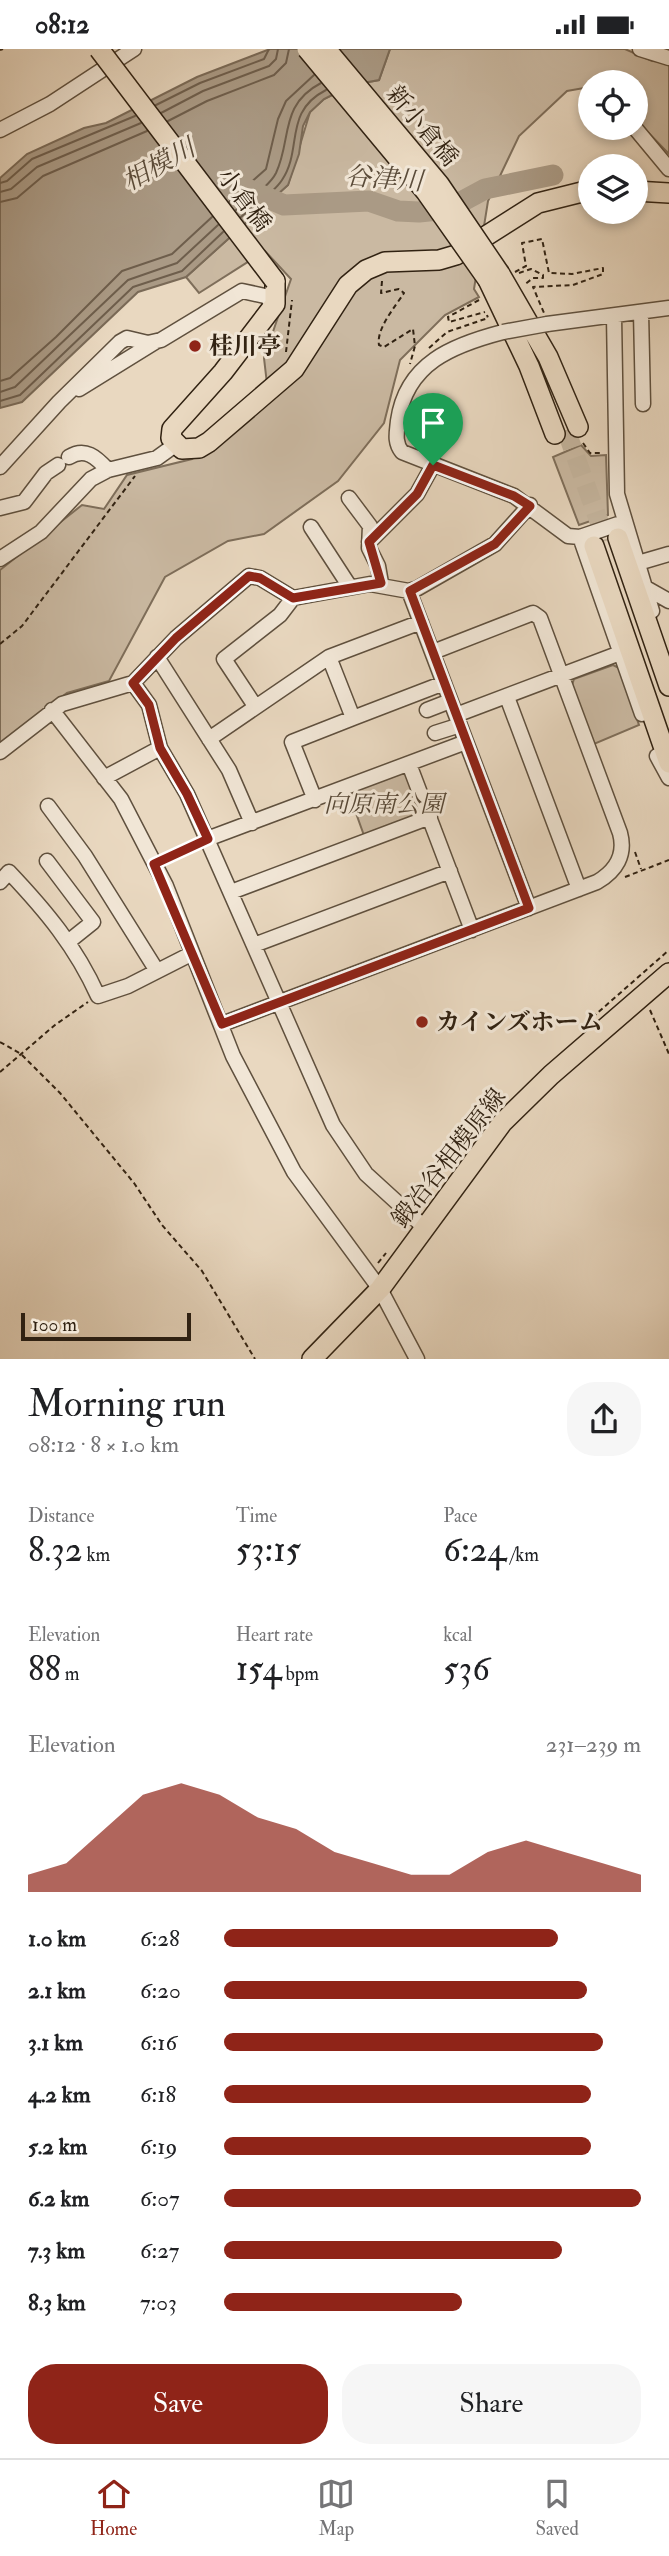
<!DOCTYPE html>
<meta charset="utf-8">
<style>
:root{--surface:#fff;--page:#f6f6f6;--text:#202124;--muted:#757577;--line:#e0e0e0;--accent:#8f2418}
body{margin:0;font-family:"IM FELL Double Pica","Noto Serif JP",serif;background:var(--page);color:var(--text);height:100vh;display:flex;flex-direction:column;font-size:26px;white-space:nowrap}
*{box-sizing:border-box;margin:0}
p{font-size:23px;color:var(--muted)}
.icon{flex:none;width:38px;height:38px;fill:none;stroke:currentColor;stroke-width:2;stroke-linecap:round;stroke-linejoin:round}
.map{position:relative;height:1310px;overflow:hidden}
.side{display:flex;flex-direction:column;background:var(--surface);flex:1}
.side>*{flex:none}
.fabs{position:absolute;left:578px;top:21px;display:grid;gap:14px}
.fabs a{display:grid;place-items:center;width:70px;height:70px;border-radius:50%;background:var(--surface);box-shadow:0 4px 10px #0003;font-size:35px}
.scale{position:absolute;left:21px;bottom:18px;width:170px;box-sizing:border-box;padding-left:7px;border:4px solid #312212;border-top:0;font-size:19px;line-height:24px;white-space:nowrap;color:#312212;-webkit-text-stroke:5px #f1e6d6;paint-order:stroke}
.pin{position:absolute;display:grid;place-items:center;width:60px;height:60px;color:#fff;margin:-72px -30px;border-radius:50% 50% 50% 0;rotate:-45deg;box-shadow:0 0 7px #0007}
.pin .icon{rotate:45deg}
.round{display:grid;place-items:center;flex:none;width:74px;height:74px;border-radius:28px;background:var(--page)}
.overview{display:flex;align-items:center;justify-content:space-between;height:119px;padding:0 28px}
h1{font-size:38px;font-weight:600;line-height:52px}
.stats{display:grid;grid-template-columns:repeat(3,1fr);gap:10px;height:119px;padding:7px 28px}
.stats div{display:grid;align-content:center}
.stats b{font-size:35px;font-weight:600}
.stats small{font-size:19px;font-weight:400}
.stats p{font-size:19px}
.chart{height:196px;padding:14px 28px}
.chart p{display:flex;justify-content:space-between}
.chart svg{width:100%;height:126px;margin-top:7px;fill:var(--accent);opacity:.7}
.primary-button{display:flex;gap:14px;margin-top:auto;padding:14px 28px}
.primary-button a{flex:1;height:80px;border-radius:28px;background:var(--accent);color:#fff;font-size:28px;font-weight:600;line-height:80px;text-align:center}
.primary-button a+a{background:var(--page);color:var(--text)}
ul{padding:0 28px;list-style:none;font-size:23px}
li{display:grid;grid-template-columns:112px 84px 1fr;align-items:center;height:52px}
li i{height:18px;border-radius:9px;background:var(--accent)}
.status{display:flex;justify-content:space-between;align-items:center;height:49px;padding:0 35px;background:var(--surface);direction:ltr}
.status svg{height:19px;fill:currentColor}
.tab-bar{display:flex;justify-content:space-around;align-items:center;height:98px;border-top:2px solid var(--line);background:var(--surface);font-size:19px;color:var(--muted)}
.tab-bar a{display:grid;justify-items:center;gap:4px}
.tab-bar .selected{color:var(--accent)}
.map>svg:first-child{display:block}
.green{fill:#cab9a2;stroke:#7e6e5a;stroke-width:2}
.water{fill:#aa9a85;stroke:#7a6a57;stroke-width:2}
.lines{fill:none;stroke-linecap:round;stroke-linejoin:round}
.shore{stroke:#6e5e4c;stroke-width:2}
.river{stroke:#aa9a85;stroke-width:21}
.major-tunnel{stroke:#c4b49d;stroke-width:19;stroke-dasharray:19 10;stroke-linecap:butt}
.minor-casing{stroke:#5f503e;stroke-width:17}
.major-casing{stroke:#312212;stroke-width:22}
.path{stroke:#312212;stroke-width:2;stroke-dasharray:5 3.5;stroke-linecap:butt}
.minor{stroke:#f1e6d6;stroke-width:14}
.major{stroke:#e9d8c0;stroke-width:19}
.minor-bridge-casing{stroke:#5f503e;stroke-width:17;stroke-linecap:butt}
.major-bridge-casing{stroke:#312212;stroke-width:22;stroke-linecap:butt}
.minor-bridge{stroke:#f1e6d6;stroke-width:14}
.major-bridge{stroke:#e9d8c0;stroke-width:19}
.route-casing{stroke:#fff;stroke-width:14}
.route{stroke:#8f2418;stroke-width:9}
.poi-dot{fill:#8f2418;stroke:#f1e6d6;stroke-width:2.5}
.labels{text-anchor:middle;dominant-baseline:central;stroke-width:6;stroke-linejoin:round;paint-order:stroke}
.street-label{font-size:24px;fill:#312212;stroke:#f1e6d6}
.poi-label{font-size:24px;font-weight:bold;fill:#312212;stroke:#f1e6d6;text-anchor:start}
.park-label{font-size:24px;font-style:italic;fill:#574836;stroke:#f1e6d6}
.water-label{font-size:26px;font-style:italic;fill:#5b4c3a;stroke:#f1e6d6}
</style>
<div class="status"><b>08:12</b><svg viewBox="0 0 49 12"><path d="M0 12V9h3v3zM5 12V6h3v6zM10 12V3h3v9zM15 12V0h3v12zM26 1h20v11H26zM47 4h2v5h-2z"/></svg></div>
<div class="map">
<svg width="669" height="1310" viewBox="0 0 669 1310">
<rect width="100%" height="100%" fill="#e9d8c0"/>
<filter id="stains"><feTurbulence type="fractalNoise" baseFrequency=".00286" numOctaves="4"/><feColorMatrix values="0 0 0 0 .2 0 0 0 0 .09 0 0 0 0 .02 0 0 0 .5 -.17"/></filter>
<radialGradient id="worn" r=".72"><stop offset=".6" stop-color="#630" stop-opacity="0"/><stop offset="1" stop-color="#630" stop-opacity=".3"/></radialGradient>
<path class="green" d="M390 0H625L652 12 669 13V105L635 70V33H590V38L567 42 519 87 488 152 474 240 479 248 445 266 400 311 384 374 338 432 264 485 228 492 165 528 109 632 67 644 0 696V521L82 456 104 460 127 426 192 410 269 352 264 309 291 230 265 202 199 244 186 228 288 136 310 63 324 50 352 36 379 31Z
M581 396 591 407 606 406 608 466 579 476 553 408Z
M613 616 619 619 639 676 594 695 572 636 574 630Z
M409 715 430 768 366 792 347 739Z"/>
<path class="water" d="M270 0H390L379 31 352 36 324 50 310 63 303 77 299 105 288 136 186 228 138 243 22 353 0 359V129L27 105 84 79 106 74 197 28Z"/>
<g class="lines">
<path class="shore" d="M156 56 200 34 264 10 269 0
M161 64 203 42 269 17 276 10 278 0
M168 72 207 52 274 26 286 14 289 0
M0 134 7 132 32 110 135 67
M0 143 11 140 37 118 141 74
M0 153 17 149 43 127 147 82
M229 153 266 120 278 70 286 52 314 26
M236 161C247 151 269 138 276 124 292 90 279 56 321 34
M241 168C253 157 273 145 282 131 303 100 283 63 326 41
M0 332 10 329 56 288 122 222 172 205 212 168
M0 343 15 338 128 231 177 214 218 176
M0 352 20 346 133 238 182 222 223 183"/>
<path class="river" d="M245 139 284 156 369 152 398 162 419 163 448 160 485 140 553 126"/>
<path class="major-tunnel" d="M566 381 606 492"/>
<defs>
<path id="minor" d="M640 0 669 9
M635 79 669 120
M0 81 50 55 134 0
M641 263 643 355
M614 267 617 445 652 562
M547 275 669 259
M503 283C453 296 406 314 398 372 397 383 394 393 402 403L514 447 568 487 580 488 624 473
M79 340 155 293
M69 408C85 398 96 408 108 421
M0 418 59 353 120 293 127 289 148 294 161 291 242 242 265 247 275 255
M349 449 370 477 369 499 378 517 381 534
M0 459 24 453 46 424 58 416
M311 478 350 538
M580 488 642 665
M369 493 417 445 433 416
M0 510 41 483 91 430 108 421 157 409 175 396
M638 514 669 505
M646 539 669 552
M409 542 529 859
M157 608 229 721 252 774
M133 634 149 656 160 699 187 745 333 1076 366 1125 424 1178
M507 648 579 840
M255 657 224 610 280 566 293 549
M52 661 121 750 166 837 233 1007 294 1123 380 1240 417 1310
M427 661 445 654
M456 666 620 604
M353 669 444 634
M435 684 454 678
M209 690 329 608 421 573
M0 703 62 655 133 634 176 589 249 527 260 529 293 549 370 535 409 542 418 539 495 495 530 456
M657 707 669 729
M409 715 472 881
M104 729 160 699
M315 751 292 693 353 669 329 608
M48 757 85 807 157 922
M207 790 466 693
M47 812 93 873 68 893
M0 833 9 823C46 862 76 898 98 947L128 937 191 905
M231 843 430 768
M254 896 450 822
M222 975 597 833C616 822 626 806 620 784L540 569 533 564 433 603"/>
<path id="major" d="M635 142 669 144
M500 225 548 308 578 378
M488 231 529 317 555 385
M275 232V255L223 323 172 380 171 389 182 400 199 399 209 393 294 320 348 236 366 221 385 213 439 211 456 206 538 154 590 141
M618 489 669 637
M594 497 669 714
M312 1310 380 1240 502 1074 551 1026 669 924"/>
</defs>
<use href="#minor" class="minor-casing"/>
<use href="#major" class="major-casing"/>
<path class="path" d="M0 1 3 0
M515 223 526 217 522 194 542 190 549 224 572 225 603 219V225L573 236 533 238 544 264
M519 224 531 220 543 226V229H533L524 236
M382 232 381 244 399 240 404 244C395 258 376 280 379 296L384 298 413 280 415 297 410 315
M479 251 448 268 449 273 485 263
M429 299 447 283 488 269 487 266
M286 303 292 251
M583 394 590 404H603
M0 595 22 577 135 427
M635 803 641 820
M167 809 194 797
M625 828 669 811
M650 961 669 1005
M586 974 669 901
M0 993 21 1005 60 1044 134 1134 162 1176 202 1222 255 1310
M0 1023 55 976 88 953
M378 1214 386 1204"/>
<use href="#minor" class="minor"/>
<use href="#major" class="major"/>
<defs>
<path id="minor-bridge" d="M503 283 547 275"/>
<path id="major-bridge" d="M99 0 275 232
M307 0 426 143 488 231
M326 0 439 135 500 225"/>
</defs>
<use href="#minor-bridge" class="minor-bridge-casing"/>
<use href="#major-bridge" class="major-bridge-casing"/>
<use href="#minor-bridge" class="minor-bridge"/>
<use href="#major-bridge" class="major-bridge"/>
</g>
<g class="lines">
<defs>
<path id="route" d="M433 416 514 447 530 457 495 495 410 542 529 859 222 975 154 815 208 790 187 745 160 699 149 656 133 634 176 589 249 527 260 529 293 549 381 534 369 493 417 445Z"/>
</defs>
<use href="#route" class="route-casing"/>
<use href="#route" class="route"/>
</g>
<g class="poi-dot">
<circle cx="195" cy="297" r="7"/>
<circle cx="422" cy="973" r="7"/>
</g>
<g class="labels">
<g class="street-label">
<text transform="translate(422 77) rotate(50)">新小倉橋</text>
<text transform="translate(244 151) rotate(53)">小倉橋</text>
<text transform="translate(449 1109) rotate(-52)">鍛冶谷相模原線</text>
</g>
<g class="poi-label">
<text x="209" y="297">桂川亭</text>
<text x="436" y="973">カインズホーム</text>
</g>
<g class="park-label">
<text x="384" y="755">向原南公園</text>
</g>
<g class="water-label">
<text transform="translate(159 116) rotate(-29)">相模川</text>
<text transform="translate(384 130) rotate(4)">谷津川</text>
</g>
</g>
<rect width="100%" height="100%" filter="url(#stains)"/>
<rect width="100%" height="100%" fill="url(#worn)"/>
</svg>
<div class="fabs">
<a><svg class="icon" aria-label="locate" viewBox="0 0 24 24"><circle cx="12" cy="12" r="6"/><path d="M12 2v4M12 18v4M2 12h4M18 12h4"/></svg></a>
<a><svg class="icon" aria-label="layers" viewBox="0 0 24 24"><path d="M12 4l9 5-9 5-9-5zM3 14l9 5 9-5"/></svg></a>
</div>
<div class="scale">100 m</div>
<div class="pin" style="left:433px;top:416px;background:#1e9e55"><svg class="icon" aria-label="arrive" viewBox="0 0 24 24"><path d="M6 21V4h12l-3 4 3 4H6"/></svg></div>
</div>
<section class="side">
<div class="overview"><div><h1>Morning run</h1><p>08:12 · 8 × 1.0 km</p></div><a class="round"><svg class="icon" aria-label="share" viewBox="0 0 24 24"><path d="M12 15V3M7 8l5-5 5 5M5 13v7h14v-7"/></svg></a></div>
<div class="stats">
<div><p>Distance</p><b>8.32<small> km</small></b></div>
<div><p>Time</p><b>53:15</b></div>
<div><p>Pace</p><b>6:24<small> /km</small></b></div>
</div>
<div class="stats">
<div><p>Elevation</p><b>88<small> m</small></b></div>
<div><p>Heart rate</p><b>154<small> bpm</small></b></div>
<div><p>kcal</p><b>536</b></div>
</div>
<div class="chart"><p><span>Elevation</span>231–239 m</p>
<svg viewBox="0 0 160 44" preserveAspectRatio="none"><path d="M0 44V38L10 34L20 22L30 10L40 6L50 10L60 18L70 22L80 30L90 34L100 38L110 38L120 30L130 26L140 30L150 34L160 38V44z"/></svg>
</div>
<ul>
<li><b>1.0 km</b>6:28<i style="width:80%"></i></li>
<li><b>2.1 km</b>6:20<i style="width:87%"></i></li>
<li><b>3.1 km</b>6:16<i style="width:91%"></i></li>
<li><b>4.2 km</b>6:18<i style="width:88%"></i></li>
<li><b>5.2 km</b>6:19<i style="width:88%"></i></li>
<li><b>6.2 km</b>6:07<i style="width:100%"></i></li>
<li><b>7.3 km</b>6:27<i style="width:81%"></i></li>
<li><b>8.3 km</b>7:03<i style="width:57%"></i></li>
</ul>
<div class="primary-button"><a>Save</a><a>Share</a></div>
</section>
<nav class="tab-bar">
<a class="selected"><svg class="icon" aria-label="home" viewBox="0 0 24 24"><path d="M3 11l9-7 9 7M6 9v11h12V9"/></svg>Home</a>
<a><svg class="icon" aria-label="map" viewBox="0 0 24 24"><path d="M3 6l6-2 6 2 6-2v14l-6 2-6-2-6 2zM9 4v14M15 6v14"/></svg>Map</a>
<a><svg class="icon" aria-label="saved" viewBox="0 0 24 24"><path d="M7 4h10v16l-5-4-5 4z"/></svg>Saved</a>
</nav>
